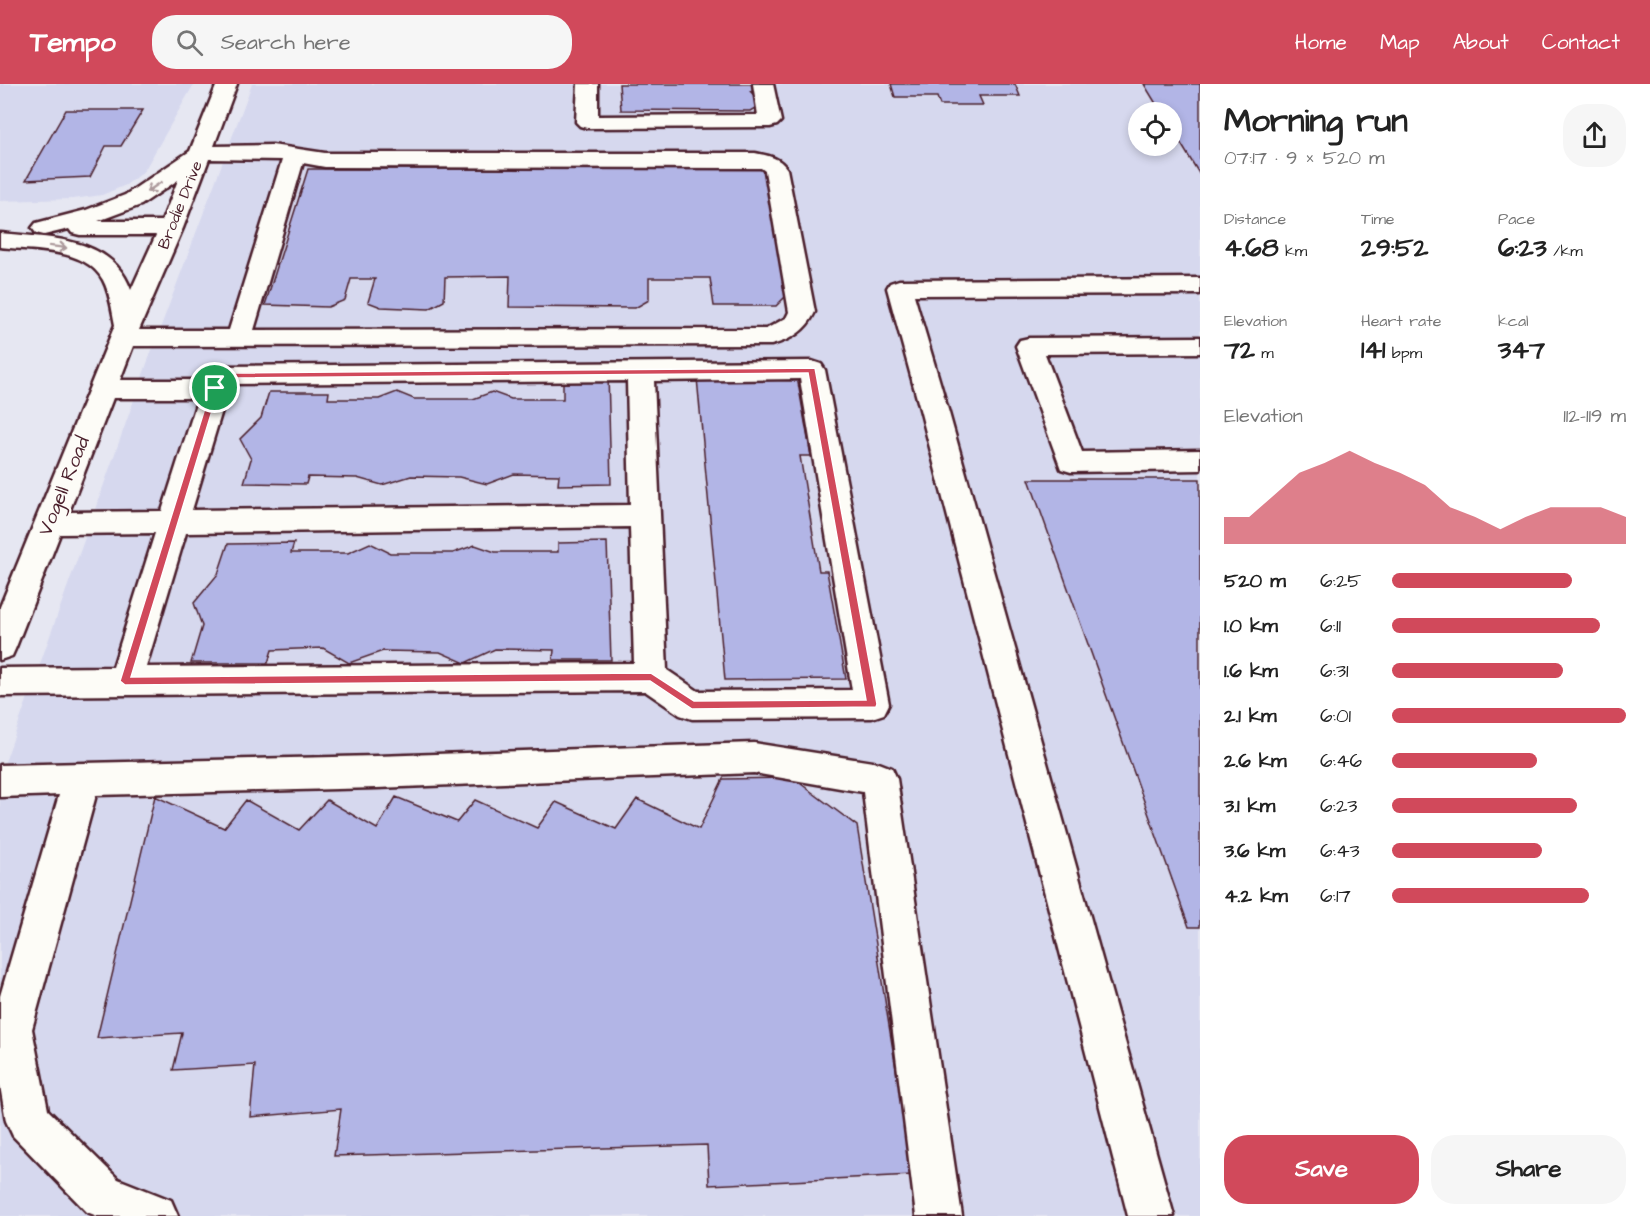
<!DOCTYPE html>
<meta charset="utf-8">
<style>
:root{--surface:#fff;--page:#f6f6f6;--text:#222;--muted:#767676;--accent:#d1495b}
body{margin:0;font-family:"Architects Daughter",sans-serif;background:var(--page);color:var(--text);height:100vh;display:flex;flex-direction:column;font-size:22px;white-space:nowrap}
*{box-sizing:border-box;margin:0}
p{font-size:20px;color:var(--muted)}
.icon{flex:none;width:33px;height:33px;fill:none;stroke:currentColor;stroke-width:2;stroke-linecap:round;stroke-linejoin:round}
.map{position:relative;flex:1;overflow:hidden}
.sheet{display:flex;flex-direction:column;background:var(--surface);width:450px}
.sheet>*{flex:none}
.controls{position:absolute;left:1128px;top:18px;display:grid;gap:12px}
.controls a{display:grid;place-items:center;width:54px;height:54px;border-radius:50%;background:var(--surface);box-shadow:0 3px 9px #0003;font-size:30px}
.pin{position:absolute;display:grid;place-items:center;width:51px;height:51px;color:#fff;margin:-26px;border:3px solid #fff;border-radius:50%;box-shadow:0 2px 6px #0007}
.round{display:grid;place-items:center;flex:none;width:63px;height:63px;border-radius:24px;background:var(--page)}
.summary{display:flex;align-items:center;justify-content:space-between;height:102px;padding:0 24px}
h1{font-size:33px;font-weight:700;line-height:45px}
.stats{display:grid;grid-template-columns:repeat(3,1fr);gap:9px;height:102px;padding:6px 24px}
.stats div{display:grid;align-content:center}
.stats b{font-size:26px;font-weight:700}
.stats small{font-size:16px;font-weight:400}
.stats p{font-size:16px}
.chart{height:168px;padding:12px 24px}
.chart p{display:flex;justify-content:space-between}
.chart svg{width:100%;height:108px;margin-top:6px;fill:var(--accent);opacity:.7}
.action{display:flex;gap:12px;margin-top:auto;padding:12px 24px}
.action a{flex:1;height:69px;border-radius:24px;background:var(--accent);color:#fff;font-size:24px;font-weight:700;line-height:69px;text-align:center}
.action a+a{background:var(--page);color:var(--text)}
ul{padding:0 24px;list-style:none;font-size:20px}
li{display:grid;grid-template-columns:96px 72px 1fr;align-items:center;height:45px}
li i{height:15px;border-radius:8px;background:var(--accent)}
header{display:flex;align-items:center;gap:36px;box-sizing:border-box;height:84px;padding:0 30px;background:var(--accent);color:#fff}
header strong{font-size:28px}
nav{display:flex;gap:33px;margin-inline-start:auto;font-size:21px}
.search{width:420px;height:54px;background:var(--page);display:flex;align-items:center;gap:15px;box-sizing:border-box;padding:0 21px;border-radius:24px;color:var(--muted);font-size:22px}
main{display:flex;flex:1;min-height:0}
.map>svg:first-child{display:block}
.built{fill:#d6d8ee;fill-rule:evenodd}
.building{fill:#b2b5e6;stroke:#4a1f2b;stroke-width:1.5}
.lines{fill:none;stroke-linecap:round;stroke-linejoin:round}
.minor-casing{stroke:#4a1f2b;stroke-width:5}
.minor{fill:#fdfcf7;fill-rule:evenodd}
.oneway{stroke:#ac999b}
.route{fill:#d1495b;stroke:#fff;stroke-width:1.5;fill-rule:evenodd}
.labels{text-anchor:middle;dominant-baseline:central;stroke-width:4.5;stroke-linejoin:round;paint-order:stroke}
.far-street-label{font-size:16px;fill:#4a1f2b;stroke:#fdfcf7}
.street-label{font-size:20px;fill:#4a1f2b;stroke:#fdfcf7}
</style>
<header>
<strong>Tempo</strong>
<div class="search"><svg class="icon" aria-label="search" viewBox="0 0 24 24"><circle cx="10" cy="10" r="6"/><path d="M15 15l6 6"/></svg>Search here</div>
<nav><a>Home</a><a>Map</a><a>About</a><a>Contact</a></nav>
</header>
<main>
<div class="map">
<svg width="1200" height="1132" viewBox="0 0 1200 1132">
<rect width="100%" height="100%" fill="#e6e7f2"/>
<filter id="ink" filterUnits="userSpaceOnUse"><feTurbulence type="fractalNoise" baseFrequency=".0167" numOctaves="2"/><feDisplacementMap in="SourceGraphic" scale="12" xChannelSelector="R" yChannelSelector="G"/><feConvolveMatrix kernelMatrix="1 2 1 2 8 2 1 2 1" color-interpolation-filters="sRGB"/></filter>
<g filter="url(#ink)">
<path class="built" d="M0 0H194L144 87 126 101 102 111 73 115 0 117Z
M252 0H1200V1132H0V692L149 274ZM1138 28H1172V62H1138Z"/>
<path class="building" d="M619 0H752L762 7H750L762 20 750 27 621 26Z
M891 0H1015L1020 12H979L983 21H940L937 13H895Z
M1144 0H1200V91L1172 45V28H1161Z
M66 26H143L121 62H106L90 93 26 96Z
M308 85H766L786 212 776 222H714L710 194H649V216L635 224 509 223 510 192 445 193 444 217 429 225 381 223 368 218 375 195H351L345 216 328 223 265 221Z
M608 291 611 400 558 401 559 391 514 390 487 400 459 393 411 392 382 401 357 394 308 393 306 400 244 399 251 375 240 355 261 334 269 308H329L328 315H379L397 308 414 315H473L492 308 511 315H563V292Z
M797 293 811 372H800L819 487H827L846 595 725 596 697 294Z
M1029 395H1200V843H1189Z
M607 458 611 576H553L554 566 495 565 465 579 440 568 383 567 349 579 323 564 272 566 268 579H191L202 542 194 519 218 490 228 460 294 459 291 469H348L370 459 390 469H453L475 461 495 468H558V459Z
M793 694 857 742 913 1091 709 1101 707 1061 334 1072 341 1025 250 1033 255 981 173 986 182 949 97 954 155 712 224 744 246 716 299 746 327 716 377 745 396 713 457 738 475 716 537 744 556 718 616 745 637 715 699 745 723 695Z"/>
<g class="lines">
<defs>
<path id="minor" d="M217 0H237L214 62 272 61 325 69H755C769 72 779 73 787 85L815 228C806 247 791 256 771 261L133 262 120 296H204L210 285 219 282 812 277 821 280 825 286 889 620 884 630 872 634 692 635 680 631 645 607 0 612V584L113 583 155 449 60 450 16 563 12 572 0 576V523L115 241C112 226 110 209 103 196 85 163 32 167 0 163V149C48 154 112 152 131 206L156 151H80L72 149 69 145 44 151 36 149 32 144 36 139 86 126 125 111 190 67ZM209 75 282 76 229 246H139L183 144ZM303 79 325 83 761 84 765 87 789 228 786 234 766 245 254 246ZM178 96 162 137H98L141 121ZM800 295 852 606 698 607 667 586 654 297ZM627 297 630 421 192 426 230 300ZM113 314H198L162 427 69 428ZM630 443 634 579 146 583 186 449Z
M578 0H598V32L758 31 753 0H773L781 37 777 41 770 43 587 44 580 42 576 38Z
M1200 194V210L914 211 949 329 1174 1132H1128L921 329 887 204 890 199 899 196Z
M1200 253V269L1045 270 1082 368 1200 366V386L1071 388 1061 385 1016 262 1020 256 1029 254Z
M754 659 879 679 892 684 897 695 962 1132H916L863 708 754 689 377 704 96 711 32 945 48 1026 118 1095 171 1116 178 1132H97L87 1128 13 1052 6 1037 0 1001V912L59 711 0 713V681L377 672Z"/>
</defs>
<use href="#minor" class="minor-casing"/>
<use href="#minor" class="minor"/>
</g>
<defs><path id="oneway-shaft" d="M-6 0H5M1.5-3L5.5 0L1.5 3" fill="none" stroke-width="1.6" stroke-linecap="round" stroke-linejoin="round" transform="scale(1.5)"/></defs>
<g class="oneway">
<use href="#oneway-shaft" transform="translate(154 103) rotate(146)"/>
<use href="#oneway-shaft" transform="translate(58 163) rotate(7)"/>
</g>
</g>
<path class="route" d="M815 284 877 620 876 623 692 625 650 597 125 601 120 597 216 289ZM808 289 866 616 694 617 651 589 131 593 222 294Z"/>
<g class="labels">
<g class="far-street-label">
<text transform="translate(180 121) rotate(-68)">Brodie Drive</text>
</g>
<g class="street-label">
<text transform="translate(64 402) rotate(-68)">Vogell Road</text>
</g>
</g>
</svg>
<div class="controls">
<a><svg class="icon" aria-label="locate" viewBox="0 0 24 24"><circle cx="12" cy="12" r="6"/><path d="M12 2v4M12 18v4M2 12h4M18 12h4"/></svg></a>
</div>
<div class="pin" style="left:215px;top:304px;background:#1e9e55"><svg class="icon" aria-label="arrive" viewBox="0 0 24 24"><path d="M6 21V4h12l-3 4 3 4H6"/></svg></div>
</div>
<section class="sheet">
<div class="summary"><div><h1>Morning run</h1><p>07:17 · 9 × 520 m</p></div><a class="round"><svg class="icon" aria-label="share" viewBox="0 0 24 24"><path d="M12 15V3M7 8l5-5 5 5M5 13v7h14v-7"/></svg></a></div>
<div class="stats">
<div><p>Distance</p><b>4.68<small> km</small></b></div>
<div><p>Time</p><b>29:52</b></div>
<div><p>Pace</p><b>6:23<small> /km</small></b></div>
</div>
<div class="stats">
<div><p>Elevation</p><b>72<small> m</small></b></div>
<div><p>Heart rate</p><b>141<small> bpm</small></b></div>
<div><p>kcal</p><b>347</b></div>
</div>
<div class="chart"><p><span>Elevation</span>112–119 m</p>
<svg viewBox="0 0 160 44" preserveAspectRatio="none"><path d="M0 44V33L10 33L20 24L30 15L40 11L50 6L60 11L70 15L80 20L90 29L100 33L110 38L120 33L130 29L140 29L150 29L160 33V44z"/></svg>
</div>
<ul>
<li><b>520 m</b>6:25<i style="width:77%"></i></li>
<li><b>1.0 km</b>6:11<i style="width:89%"></i></li>
<li><b>1.6 km</b>6:31<i style="width:73%"></i></li>
<li><b>2.1 km</b>6:01<i style="width:100%"></i></li>
<li><b>2.6 km</b>6:46<i style="width:62%"></i></li>
<li><b>3.1 km</b>6:23<i style="width:79%"></i></li>
<li><b>3.6 km</b>6:43<i style="width:64%"></i></li>
<li><b>4.2 km</b>6:17<i style="width:84%"></i></li>
</ul>
<div class="action"><a>Save</a><a>Share</a></div>
</section>
</main>
